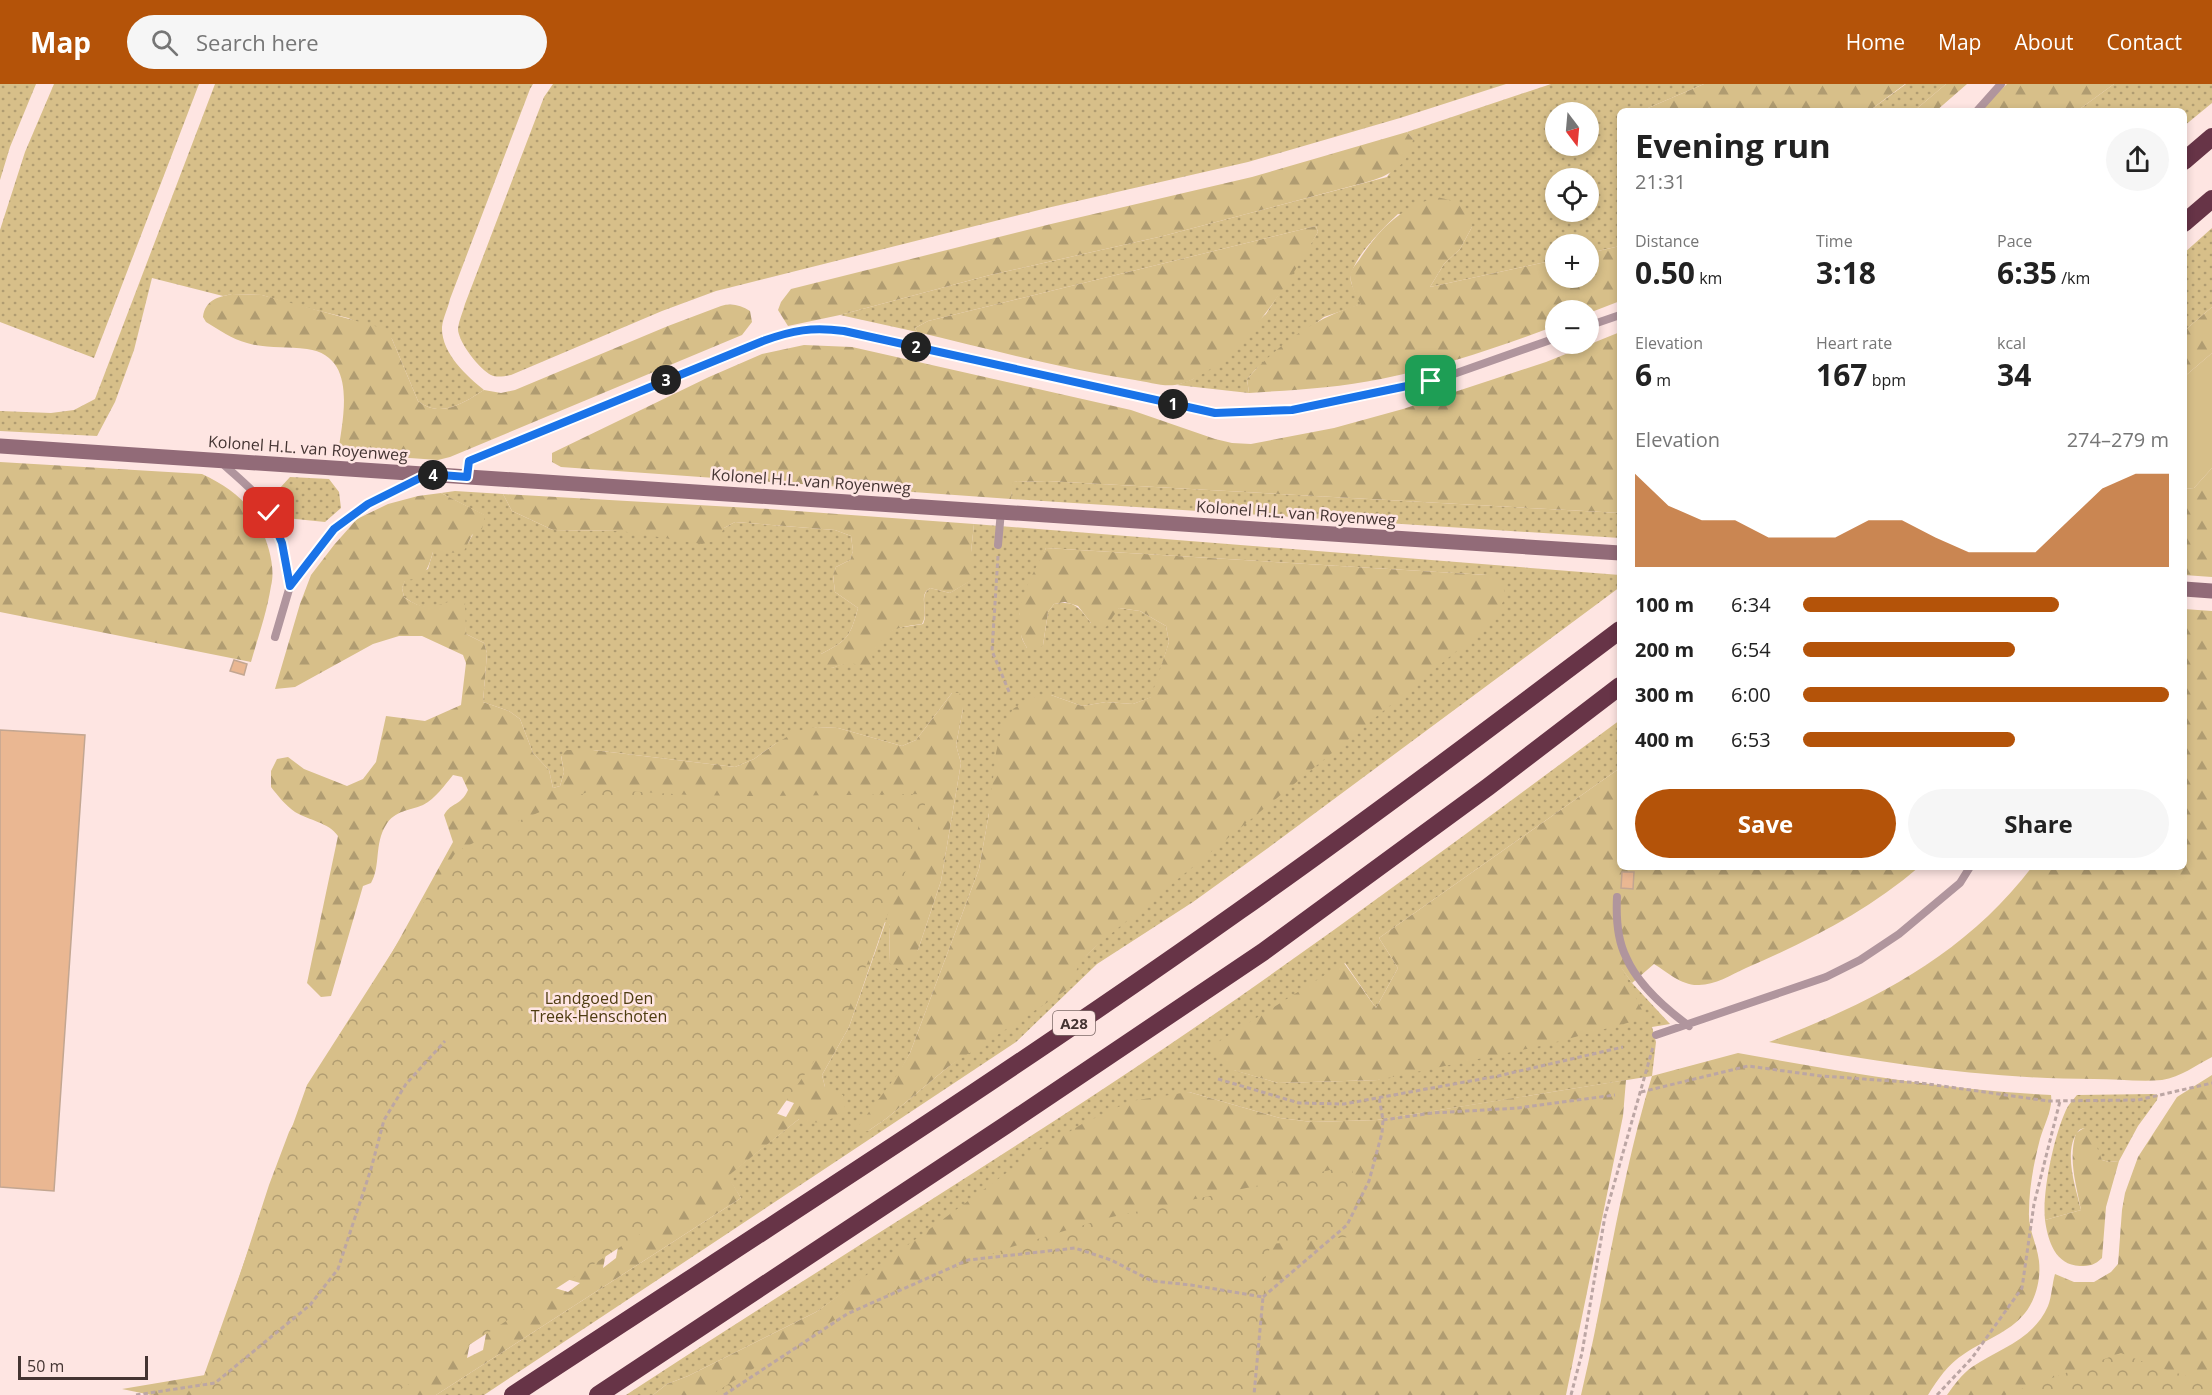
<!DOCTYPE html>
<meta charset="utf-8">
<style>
:root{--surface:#fff;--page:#f6f6f6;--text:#222;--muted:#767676;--accent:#b45309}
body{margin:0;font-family:"Open Sans",sans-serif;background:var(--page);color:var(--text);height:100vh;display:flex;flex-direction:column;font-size:22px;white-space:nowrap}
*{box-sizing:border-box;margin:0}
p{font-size:20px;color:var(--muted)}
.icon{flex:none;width:33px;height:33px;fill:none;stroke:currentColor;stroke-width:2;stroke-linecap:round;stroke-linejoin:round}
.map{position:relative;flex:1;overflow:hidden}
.sheet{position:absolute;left:1617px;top:24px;width:570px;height:762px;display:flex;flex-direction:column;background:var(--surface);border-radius:9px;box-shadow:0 3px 9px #0003}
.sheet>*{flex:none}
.needle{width:39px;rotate:164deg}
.controls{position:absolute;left:1545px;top:18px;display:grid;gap:12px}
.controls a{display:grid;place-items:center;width:54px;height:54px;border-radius:50%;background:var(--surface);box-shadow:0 3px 9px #0003;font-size:30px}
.scale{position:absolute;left:18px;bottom:15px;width:130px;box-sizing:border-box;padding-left:6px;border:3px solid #443432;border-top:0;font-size:16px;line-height:21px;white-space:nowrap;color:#443432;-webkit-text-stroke:4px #fee5e2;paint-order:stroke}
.pin{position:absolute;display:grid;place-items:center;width:51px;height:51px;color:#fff;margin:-26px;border-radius:12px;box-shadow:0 3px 9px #0006}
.km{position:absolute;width:30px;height:30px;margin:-15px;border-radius:50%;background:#222;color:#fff;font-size:16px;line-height:30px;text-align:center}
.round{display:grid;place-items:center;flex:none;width:63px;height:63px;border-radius:32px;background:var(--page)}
.summary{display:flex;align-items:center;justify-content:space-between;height:102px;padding:0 18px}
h1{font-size:33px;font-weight:700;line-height:45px}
.stats{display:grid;grid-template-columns:repeat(3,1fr);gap:9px;height:102px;padding:6px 18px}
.stats div{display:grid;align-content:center}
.stats b{font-size:30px;font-weight:700}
.stats small{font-size:16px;font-weight:400}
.stats p{font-size:16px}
.chart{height:168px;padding:12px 18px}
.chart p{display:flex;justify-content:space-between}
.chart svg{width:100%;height:108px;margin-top:6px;fill:var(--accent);opacity:.7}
.primary-button{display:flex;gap:12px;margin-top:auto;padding:12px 18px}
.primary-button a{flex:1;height:69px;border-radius:36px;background:var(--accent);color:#fff;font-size:24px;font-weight:700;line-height:69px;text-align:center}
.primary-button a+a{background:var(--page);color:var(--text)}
ul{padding:0 18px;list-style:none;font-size:20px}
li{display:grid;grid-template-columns:96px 72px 1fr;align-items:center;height:45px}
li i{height:15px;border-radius:8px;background:var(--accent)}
header{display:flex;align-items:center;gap:36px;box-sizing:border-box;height:84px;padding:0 30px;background:var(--accent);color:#fff}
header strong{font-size:28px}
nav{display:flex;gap:33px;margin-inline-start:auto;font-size:21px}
.search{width:420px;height:54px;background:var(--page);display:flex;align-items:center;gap:15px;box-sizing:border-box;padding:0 21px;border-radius:33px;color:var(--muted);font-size:22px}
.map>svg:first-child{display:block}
.grass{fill:url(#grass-dots);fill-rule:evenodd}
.forest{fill:url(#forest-firs);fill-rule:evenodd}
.park{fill:url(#park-crowns)}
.garden{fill:#d7bf89}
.building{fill:#eab792;stroke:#c3a691;stroke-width:1.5}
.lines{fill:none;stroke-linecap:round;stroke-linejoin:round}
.path{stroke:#bca6a4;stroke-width:3;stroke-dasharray:4.5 3;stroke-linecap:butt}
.lane{stroke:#b0959d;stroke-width:8}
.secondary{stroke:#926b78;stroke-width:15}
.highway{stroke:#673447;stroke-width:18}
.route-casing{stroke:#fff;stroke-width:12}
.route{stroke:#1a73e8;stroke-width:8}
.labels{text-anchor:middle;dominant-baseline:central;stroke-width:5;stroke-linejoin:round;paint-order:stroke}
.shield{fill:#fee5e2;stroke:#7c6967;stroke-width:1.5}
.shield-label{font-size:15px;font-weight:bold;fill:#443432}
.street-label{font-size:16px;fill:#443432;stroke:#fee5e2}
.park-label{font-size:16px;fill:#4e3c10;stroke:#fee5e2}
</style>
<header>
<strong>Map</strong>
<div class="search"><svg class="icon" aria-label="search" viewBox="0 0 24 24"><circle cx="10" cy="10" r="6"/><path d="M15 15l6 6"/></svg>Search here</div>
<nav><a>Home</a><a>Map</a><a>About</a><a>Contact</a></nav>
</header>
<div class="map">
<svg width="2212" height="1311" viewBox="0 0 2212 1311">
<defs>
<pattern id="grass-dots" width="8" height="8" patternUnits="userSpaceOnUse" patternTransform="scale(1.5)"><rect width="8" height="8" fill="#d7bf89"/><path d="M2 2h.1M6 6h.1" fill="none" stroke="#b09c71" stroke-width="1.8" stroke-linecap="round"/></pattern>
<pattern id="forest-firs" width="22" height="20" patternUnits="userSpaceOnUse" patternTransform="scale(1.5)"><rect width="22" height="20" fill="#d7bf89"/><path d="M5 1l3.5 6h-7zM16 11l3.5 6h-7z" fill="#b09c71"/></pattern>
<pattern id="park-crowns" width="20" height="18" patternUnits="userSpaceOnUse" patternTransform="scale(1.5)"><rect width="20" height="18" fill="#d7bf89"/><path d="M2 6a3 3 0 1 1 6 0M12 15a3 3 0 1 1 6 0" fill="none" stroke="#b09c71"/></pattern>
</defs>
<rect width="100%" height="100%" fill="#fee5e2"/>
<path class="grass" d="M0 0H36L10 63 0 96Z
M54 0H199L94 274 0 238V146L25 68Z
M215 0H533L530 5 450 215C448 224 443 234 442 243 441 269 467 292 484 306 463 319 441 335 418 317L392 255 348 234 291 220 262 211 232 210 223 212 152 194 134 266 115 318 97 352 0 347V327L51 329 74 326 95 315Z
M553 0H1506L1400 34 1248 78 1047 124 716 207 662 227 511 291C504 292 497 294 491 291 480 286 457 257 458 244 459 236 463 228 465 220L544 13Z
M1551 0H1704L1641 27H1620V162L1589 169 1588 160H1556L1555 176 1430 203 1444 180 1460 165 1472 143 1398 130C1384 143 1347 179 1351 198 1353 205 1358 213 1362 220L1324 233 1256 285 1247 295 1249 309 1177 301 1193 295 1266 230 1318 148 1316 142 928 237 915 244 917 248 840 231 990 191 1163 152 1387 93 1413 55 1407 48ZM1556 28H1588V62H1556ZM1556 94H1588V128H1556Z
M1906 0H1946L1914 27H1869Z
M2114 0H2212V19L2184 42V27H2077Z
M2212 144V223L2184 247V169Z
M290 393 329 395 339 408 341 424 325 438 286 434 276 417 279 405Z
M1047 397 1620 429V454L1011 415 1012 398Z
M455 407 503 410 512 427 553 446 621 447 724 444 735 438 835 446 851 452 853 467 850 476 836 483 833 492 835 508 858 524C850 553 848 556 821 570L832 584 871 569 885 550 897 544 923 540C929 528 918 512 930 504L950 509 971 496V468L974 440 1620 491V503L1268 764 1193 818 1097 880 1016 958 484 1311H436L741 1114 727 1092 799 1035 825 1003 822 991 849 943 886 837 890 841 889 879 918 866 941 797 961 679 956 661 963 625 952 609 916 656 902 662 838 644 817 643 775 660 754 675 735 683 593 666 561 672 564 688 560 702 553 704 549 686 533 669 520 635 509 627 483 618 487 569 484 559 466 550 461 514C436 523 427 530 404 513L402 504 405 496 428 485 433 468 468 459 484 431 441 409ZM1046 464 1487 491 1079 878 1074 891 948 983 887 1034 868 1047 910 969 979 785 989 729 1051 611 1082 622 1106 618 1133 620 1152 613 1169 558 1166 542 1140 527 1119 524 1091 539C1079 523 1075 516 1054 520L1048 528 1043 561 1027 564 1022 555 1019 531Z
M1620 636V684L1379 854 1398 884 1376 924 1345 879 1234 986 1278 999 1378 996 1617 877 1632 899 1670 940 1652 943 1656 958 1652 992 1377 1036 1312 1038 1280 1034 1189 1008 860 1197 816 1228 688 1292 667 1300 653 1311H626C806 1193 991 1081 1169 961 1323 857 1471 746 1620 636Z
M2153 1010 2158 1011 2157 1016 2138 1042 2119 1077 2109 1078 2102 1076 2084 1044 2079 1046C2062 1066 2076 1104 2081 1126L2045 1136C2042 1108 2054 1052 2066 1026 2068 1021 2073 1016 2077 1011Z"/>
<path class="forest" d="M1704 0H1905L1869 27H1641Z
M1946 0H1967L1936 27H1914Z
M2007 0H2114L2077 27H1978Z
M1407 48 1413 55C1410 81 1389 92 1367 98L1163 152 990 191 840 231 788 242 778 226 781 218 791 205 1051 140 1252 93Z
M1437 113C1459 118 1466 121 1472 143L1460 165 1444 180 1430 203 1555 176 1556 194H1588L1589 169 1620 162V217L1589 229 1588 226H1556L1555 242C1499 263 1440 283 1381 295 1337 304 1293 306 1249 309L1247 295C1278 260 1316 233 1361 220 1356 212 1349 199 1351 189 1352 184 1358 178 1361 173 1382 142 1401 124 1437 113Z
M1316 142 1318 148C1290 197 1237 284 1180 300 1166 304 1149 298 1135 296 1062 285 989 265 917 248L915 244 928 237Z
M232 210 262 211 382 244 392 255 418 317C441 335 463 319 484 306L501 309 515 306 668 242 721 222C731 219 741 221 750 227L752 238 742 251 450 373 438 376 338 369C343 333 358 272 307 265 286 262 267 265 247 259 232 255 219 246 206 238L203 233C205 216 218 213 232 210Z
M2212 223V269L2184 293V247Z
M1620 248V429L1047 397 1013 398 1011 415 561 383 552 378V369L709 293 762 270 804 261 852 263 1131 326 1215 355 1232 359 1251 360 1334 344 1403 325 1546 278Z
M0 378 202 390C238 407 258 426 269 466 272 478 274 490 271 502 267 528 258 553 251 578L0 528Z
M2212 384V493L2184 491V405L2194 404Z
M441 409 485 431 482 445 472 451 463 469 433 468C427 488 426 492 405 497L402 504 404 513C426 529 437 522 461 513L465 517 466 550 484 559 487 569 483 618 509 627 520 635 533 669 549 686 553 704 560 702 564 688 561 671 567 666H593L735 683 754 675 775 660 797 647 817 643 838 644 902 662 916 656 952 609H960L963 625 956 661 961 679 941 797 918 866 907 883 899 886 889 879 890 841 885 838 849 943 822 991 825 1003 843 1011 845 1024C828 1040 822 1041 799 1035L728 1092 741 1114 436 1311H151L122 1305 211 1290 235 1206 269 1101 289 1048 399 856 453 758 444 731C452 717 460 723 468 706L462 693 453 691C444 702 436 714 423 721 409 727 395 726 386 741 374 760 381 782 371 799L363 802 331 912 321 913 307 899 338 752C328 738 310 737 295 728 286 722 278 712 271 703V687L277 675 288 673 304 685 347 702 363 695 376 678 386 632 425 637 461 621 466 579 463 571 422 552H399L373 560 295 603 275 605 300 520 311 491 334 461 357 435 388 420 418 412ZM424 891 794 1019 786 1033 651 982 616 1174 603 1184 616 1123 510 1178 580 1199 568 1208 498 1187 483 1266 467 1274 485 1182Z
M503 410 769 425 974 440 971 468 972 496 950 509 930 504C917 512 930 527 922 540 893 544 890 544 872 569L873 580 868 586 850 578 832 584 821 580V570C848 556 850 553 858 524L835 508 833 491 836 483 850 476 853 467 851 452 835 446 735 438 724 444 718 456 702 460 621 447 553 446 512 427Z
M1046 464 1487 491 1501 497C1511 514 1497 530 1486 543L1101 858C1086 871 1074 881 1074 901L948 983 887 1034 868 1047 859 1049 856 1045 897 991 910 969 979 785 989 729 996 669 1002 643 1013 625 1025 617 1038 612 1051 611 1082 622 1106 618 1133 620 1151 613 1169 558 1166 542 1140 527 1119 524 1106 543 1091 539 1078 522 1065 518 1054 520 1048 528 1043 561 1036 566 1027 564C1006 530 1031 495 1046 464Z
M2184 525 2212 527V973C2196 981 2181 993 2162 996 2141 998 2116 995 2094 995 1984 995 1876 978 1769 958 1871 919 1964 872 2032 783H2184Z
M1620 684V783H1919C1868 827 1808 857 1746 884 1731 891 1715 901 1699 901 1682 902 1667 888 1654 880L1632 899 1620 882 1646 934 1545 961 1378 996 1278 999 1233 986 1210 963 1344 879 1376 924 1398 884 1379 854Z
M1738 969C1842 988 1946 1006 2051 1011 2053 1025 2044 1041 2040 1055 2034 1078 2029 1104 2029 1128 2028 1145 2037 1160 2039 1177 2041 1195 2036 1215 2025 1229 2009 1249 1984 1256 1964 1270 1948 1280 1938 1295 1928 1311H1581C1606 1205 1620 1096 1652 992Z
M2212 991V1311H1947C1955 1300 1961 1291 1972 1283 2000 1264 2033 1256 2048 1222 2052 1212 2052 1200 2055 1190L2074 1198H2094L2111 1188 2118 1180 2122 1126 2125 1109 2138 1073 2177 1013Z
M1626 996 1623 1032 1566 1311H653L667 1300 688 1292 816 1228 1031 1071 1082 1040 1131 1017 1189 1008 1280 1034 1312 1038 1377 1036Z
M2084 1044 2091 1048 2102 1076 2109 1078 2119 1077 2106 1123 2102 1174C2095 1181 2090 1182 2080 1182 2055 1181 2048 1157 2045 1136L2081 1126C2076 1100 2068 1075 2076 1049Z"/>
<path class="park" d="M594 705 690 711 751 712 928 710 906 786 845 933 765 1047 654 1141 392 1311H197L307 1001 456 768 502 744Z
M1353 1081 1349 1153 1270 1160 1251 1311H711L819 1244 891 1208 1008 1164 1107 1134Z
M2121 1269 2151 1281 2212 1300V1311H2005Z"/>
<path class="garden" d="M2212 269V384L2194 404 2184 405V293Z"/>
<path class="building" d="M234 576 247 580 244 591 230 587Z
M0 646 85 651 54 1107 0 1103Z
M1622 788H1634L1633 805 1621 804Z"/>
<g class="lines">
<path class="path" d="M998 472 992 567 1010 610
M1218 995 1299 1019 1344 1020 1498 992 1623 963
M1641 1008 1748 982 1821 992 1921 999 2048 1017 2138 1016 2212 999
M1383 1036 1432 1029 1518 1024 1615 1011
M1263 1213 1347 1141 1369 1097 1382 1049 1383 1036 1379 1013
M136 1311 215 1299 310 1221 338 1185 371 1085 384 1036 406 1000 445 957
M724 1311 847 1230 968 1176 1075 1164 1111 1176 1152 1197 1191 1201 1263 1213 1254 1311
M1571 1311 1582 1269 1605 1132 1653 963
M1937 1311 1972 1274 2022 1204 2034 1120 2060 1017"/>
<path class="lane" d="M1977 27 2001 0
M1588 242 1620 231
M222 379C236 392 251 404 263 418 281 442 285 473 290 502
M467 393 469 377 763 257C793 246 812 243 844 247L1215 329 1292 326 1431 298 1556 254
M998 461 1001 427
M275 553 290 502 334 445 368 420 423 393
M1617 813C1616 833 1617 855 1626 873 1637 899 1666 925 1689 942
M1656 951 1826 893 1860 876 1899 850 1960 799 1970 783"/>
<path class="secondary" d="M0 362 1620 469
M2184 505 2212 507"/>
<path class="highway" d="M2184 77 2212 53
M2184 139 2212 115
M513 1311C756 1151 1002 995 1239 827 1368 736 1494 641 1620 546
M598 1311 1006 1041 1263 868 1488 703 1620 602"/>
</g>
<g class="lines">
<defs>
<path id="route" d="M269 429 282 459 290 502 334 445 368 420 428 390 467 393 469 377 763 257C793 246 812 243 844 247L1215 329 1292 326 1431 297"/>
</defs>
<use href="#route" class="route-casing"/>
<use href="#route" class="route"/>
</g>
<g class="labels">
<rect class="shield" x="1053" y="927" width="42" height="24" rx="4.5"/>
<g class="shield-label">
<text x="1074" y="939">A28</text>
</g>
<g class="street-label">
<text transform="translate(308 364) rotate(4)">Kolonel H.L. van Royenweg</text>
<text transform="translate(811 397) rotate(4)">Kolonel H.L. van Royenweg</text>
<text transform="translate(1296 429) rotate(4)">Kolonel H.L. van Royenweg</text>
</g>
<g class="park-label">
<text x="599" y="914">Landgoed Den<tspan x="599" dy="18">Treek-Henschoten</tspan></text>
</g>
</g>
</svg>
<div class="controls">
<a><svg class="needle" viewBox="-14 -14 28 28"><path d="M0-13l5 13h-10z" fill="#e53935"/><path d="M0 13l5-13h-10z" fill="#767676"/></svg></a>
<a><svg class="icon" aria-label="locate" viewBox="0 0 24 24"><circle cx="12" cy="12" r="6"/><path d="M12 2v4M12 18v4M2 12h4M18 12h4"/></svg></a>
<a>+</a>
<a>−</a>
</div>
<div class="scale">50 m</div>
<div class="pin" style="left:1431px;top:297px;background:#1e9e55"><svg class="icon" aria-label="arrive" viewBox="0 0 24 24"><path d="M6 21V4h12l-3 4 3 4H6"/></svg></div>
<div class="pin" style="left:269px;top:429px;background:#d93025"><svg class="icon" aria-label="check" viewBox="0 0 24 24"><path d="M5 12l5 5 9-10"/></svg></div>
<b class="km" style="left:1173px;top:320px">1</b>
<b class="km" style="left:916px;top:263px">2</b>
<b class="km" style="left:666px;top:296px">3</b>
<b class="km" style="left:433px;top:391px">4</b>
<section class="sheet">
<div class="summary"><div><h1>Evening run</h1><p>21:31</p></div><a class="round"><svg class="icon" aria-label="share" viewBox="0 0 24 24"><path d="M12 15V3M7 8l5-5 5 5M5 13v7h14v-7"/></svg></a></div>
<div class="stats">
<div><p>Distance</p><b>0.50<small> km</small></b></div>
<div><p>Time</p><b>3:18</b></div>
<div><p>Pace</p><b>6:35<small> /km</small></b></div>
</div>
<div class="stats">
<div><p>Elevation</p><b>6<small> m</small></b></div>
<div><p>Heart rate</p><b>167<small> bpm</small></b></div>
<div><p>kcal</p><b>34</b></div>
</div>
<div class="chart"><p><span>Elevation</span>274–279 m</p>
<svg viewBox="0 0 160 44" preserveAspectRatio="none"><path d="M0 44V6L10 19L20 25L30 25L40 32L50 32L60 32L70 25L80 25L90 32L100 38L110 38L120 38L130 25L140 12L150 6L160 6V44z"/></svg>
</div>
<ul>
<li><b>100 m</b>6:34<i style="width:70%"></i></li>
<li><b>200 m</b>6:54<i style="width:58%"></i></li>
<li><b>300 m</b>6:00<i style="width:100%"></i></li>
<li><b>400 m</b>6:53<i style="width:58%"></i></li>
</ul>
<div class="primary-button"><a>Save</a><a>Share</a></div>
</section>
</div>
